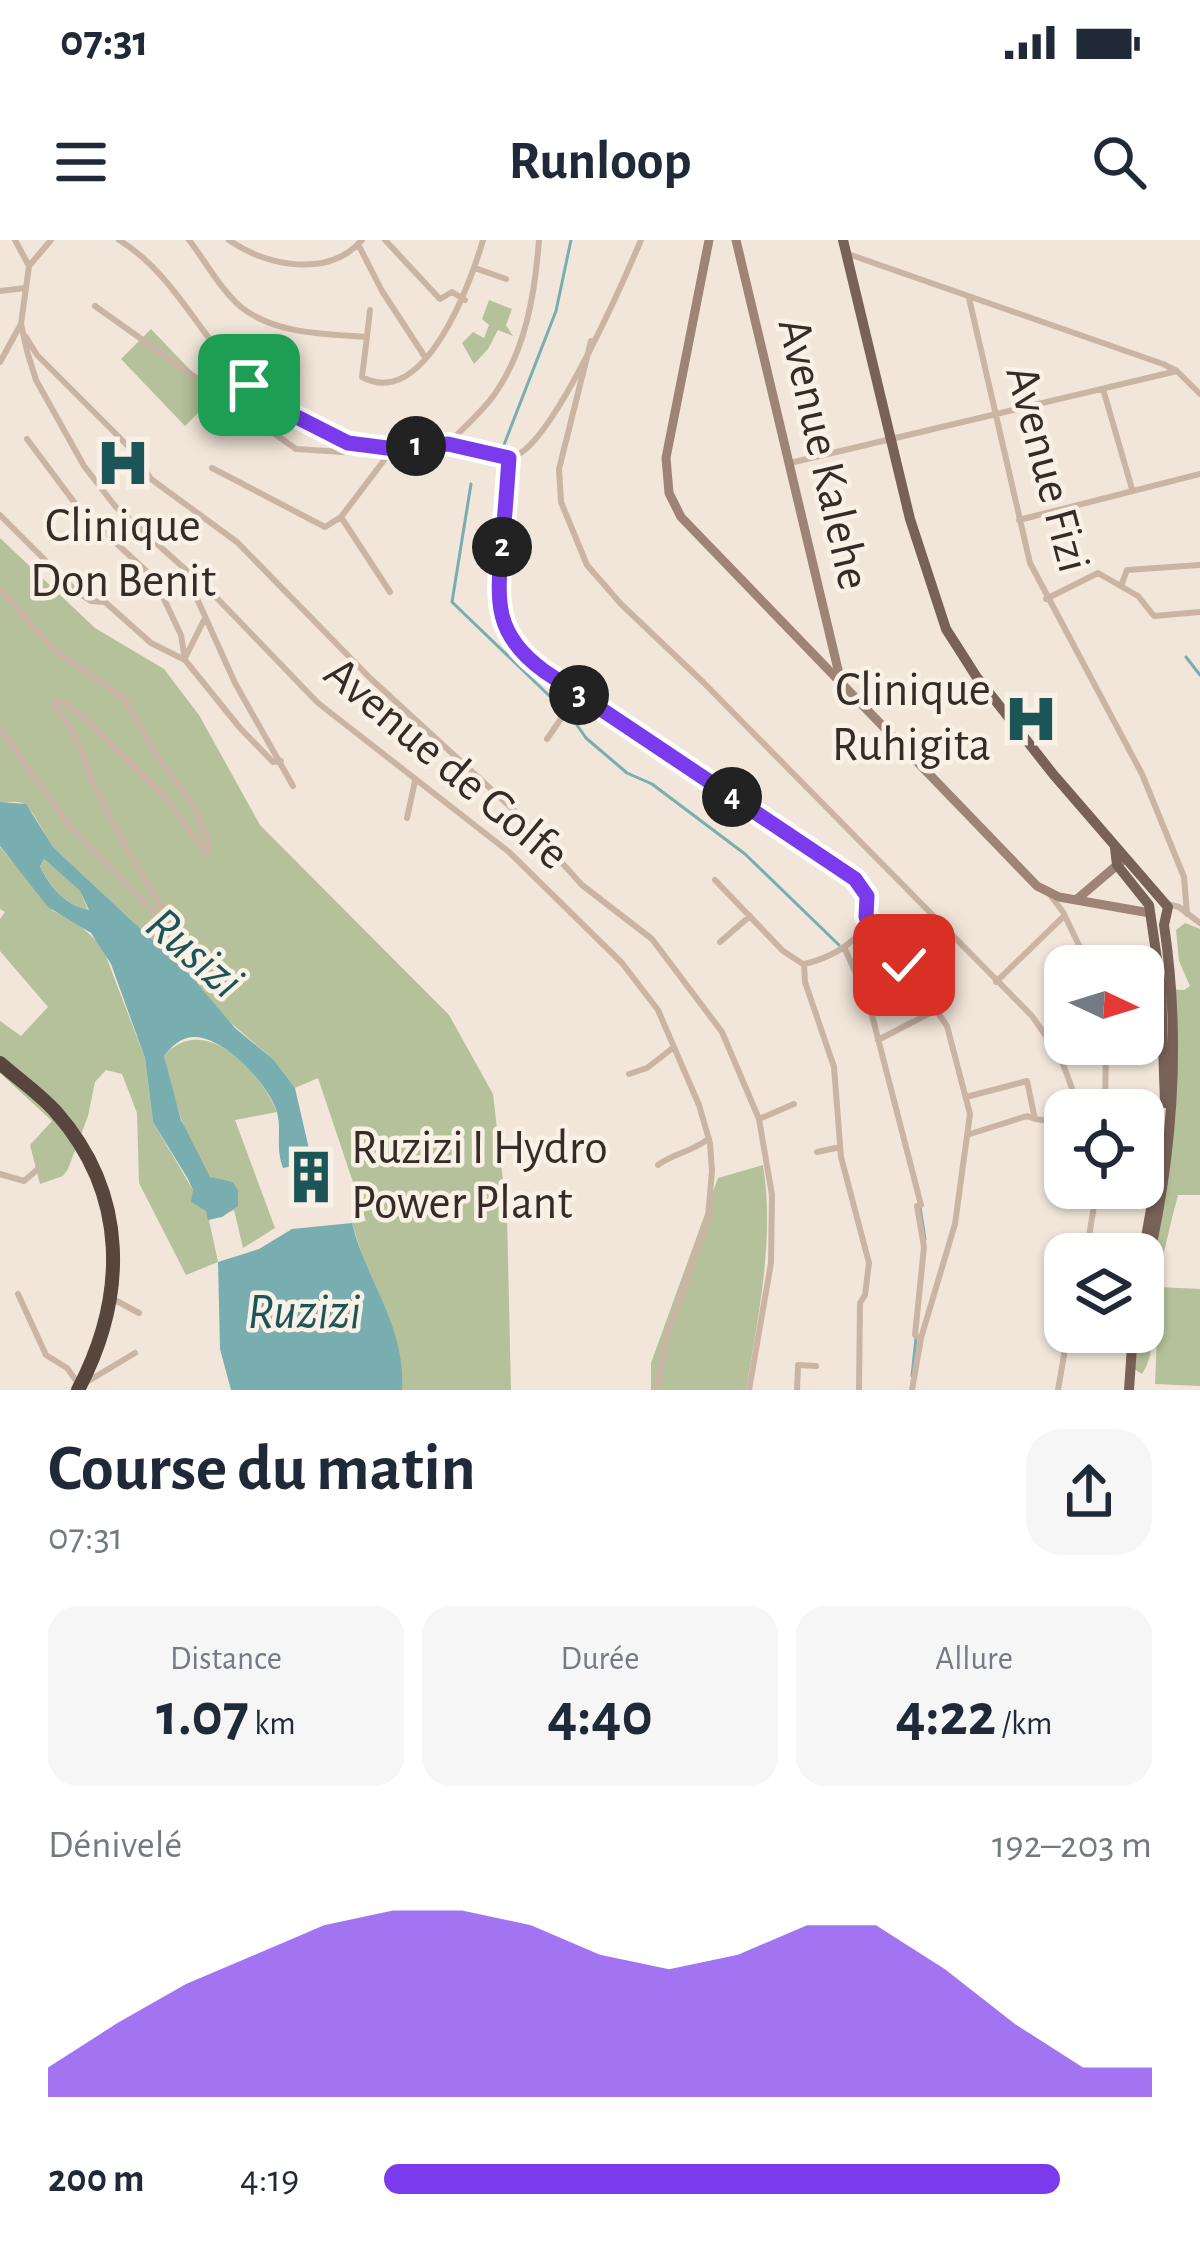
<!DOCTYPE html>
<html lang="fr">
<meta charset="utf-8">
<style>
:root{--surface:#fff;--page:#f6f6f7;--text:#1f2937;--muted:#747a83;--accent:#7c3aed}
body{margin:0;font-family:"Alegreya Sans",sans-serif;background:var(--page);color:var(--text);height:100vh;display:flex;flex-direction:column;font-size:45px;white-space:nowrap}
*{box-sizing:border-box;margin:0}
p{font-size:39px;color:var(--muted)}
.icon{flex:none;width:66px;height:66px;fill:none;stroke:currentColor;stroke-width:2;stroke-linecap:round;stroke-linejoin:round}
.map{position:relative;height:1150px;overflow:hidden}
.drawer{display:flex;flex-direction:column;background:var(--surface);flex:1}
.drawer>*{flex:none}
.needle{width:78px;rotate:94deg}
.fabs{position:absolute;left:1044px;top:705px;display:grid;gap:24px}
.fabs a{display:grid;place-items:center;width:120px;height:120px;border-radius:24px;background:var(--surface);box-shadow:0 3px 9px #0004;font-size:60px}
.pin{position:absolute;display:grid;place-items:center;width:102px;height:102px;color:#fff;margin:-51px;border-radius:24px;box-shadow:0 6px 18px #0006}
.km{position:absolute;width:60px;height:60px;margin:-30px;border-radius:50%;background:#222;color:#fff;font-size:33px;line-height:60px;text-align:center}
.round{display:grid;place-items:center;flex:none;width:126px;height:126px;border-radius:36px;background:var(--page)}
.head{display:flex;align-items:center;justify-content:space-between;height:204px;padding:0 48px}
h1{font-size:66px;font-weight:600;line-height:90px}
.metrics{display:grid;grid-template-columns:repeat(3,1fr);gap:18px;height:204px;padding:12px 48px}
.metrics div{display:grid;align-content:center;border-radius:30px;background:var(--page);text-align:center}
.metrics b{font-size:60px;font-weight:600}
.metrics small{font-size:33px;font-weight:400}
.metrics p{font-size:33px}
.chart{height:336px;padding:24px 48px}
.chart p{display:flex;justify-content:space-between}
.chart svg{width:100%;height:216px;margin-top:12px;fill:var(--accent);opacity:.7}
ul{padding:0 48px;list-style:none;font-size:39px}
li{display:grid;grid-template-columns:192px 144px 1fr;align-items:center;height:90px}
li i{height:30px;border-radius:15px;background:var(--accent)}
.status{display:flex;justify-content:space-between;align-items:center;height:84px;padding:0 60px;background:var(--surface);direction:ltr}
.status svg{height:33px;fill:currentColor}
header{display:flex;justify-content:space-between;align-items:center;height:156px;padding:0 48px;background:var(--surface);font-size:54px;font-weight:600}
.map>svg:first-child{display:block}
.green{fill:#b5c19a}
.water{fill:#78aeaf;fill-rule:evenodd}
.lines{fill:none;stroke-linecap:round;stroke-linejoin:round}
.stream{stroke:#78aeaf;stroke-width:3}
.street{stroke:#cab5a5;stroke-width:6}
.secondary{stroke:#9d8477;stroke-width:9}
.primary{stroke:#786157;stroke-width:10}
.highway{stroke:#57453e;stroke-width:14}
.route-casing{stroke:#fff;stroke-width:24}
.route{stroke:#7c3aed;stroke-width:15}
.labels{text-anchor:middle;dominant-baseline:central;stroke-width:9;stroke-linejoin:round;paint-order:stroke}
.street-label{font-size:48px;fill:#362b27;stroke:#f9f0e6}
.poi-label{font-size:48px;fill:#362b27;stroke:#f9f0e6}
.water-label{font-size:51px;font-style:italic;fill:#1c5557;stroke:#f9f0e6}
</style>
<div class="status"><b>07:31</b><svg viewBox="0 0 49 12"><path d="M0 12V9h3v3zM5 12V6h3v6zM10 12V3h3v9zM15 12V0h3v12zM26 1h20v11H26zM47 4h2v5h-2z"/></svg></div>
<header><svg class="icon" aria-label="menu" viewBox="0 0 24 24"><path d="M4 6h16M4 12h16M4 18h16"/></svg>Runloop<svg class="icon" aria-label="search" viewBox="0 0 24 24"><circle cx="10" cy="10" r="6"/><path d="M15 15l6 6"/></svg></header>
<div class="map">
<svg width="1200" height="1150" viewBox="0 0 1200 1150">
<rect width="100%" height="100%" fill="#f2e6da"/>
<path class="green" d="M489 60 512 69 506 85 513 96 498 90 488 109 474 124 462 103 473 92 484 98 489 85 482 79Z
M151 89 215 156 185 186 121 119Z
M0 298 95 388 164 429 199 475 260 585 449 775 493 854 507 975 511 1150H402V1141L352 983 366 981 318 838 295 848 274 820 218 772 190 735 53 607C46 597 31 566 22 563 15 561 7 563 0 562Z
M0 607 53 671 75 681 102 706 145 818 153 882 193 950H238L233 942C232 941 215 940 214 939 192 930 169 839 164 816 204 770 261 832 277 872L235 880 275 988 243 1008 234 970 209 980 218 1022 186 1035 139 943 137 873 122 834 106 830 95 842 88 876 68 929 63 936 40 944 30 905 52 881 0 833V781L21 796 48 767 0 711V679L5 672 0 669Z
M44 619 80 651 88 670C64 664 51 647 40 626Z
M1185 683 1200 689V955H1178C1170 984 1165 1011 1157 1039 1149 1070 1160 1107 1142 1134L1128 1125 1133 1092H1143V1044L1169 893 1170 749 1184 750 1190 746 1179 721 1176 690Z
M763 925C775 999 758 1077 746 1150H651V1123L718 938Z
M1159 1047 1200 1049V1146L1155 1144Z"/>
<path class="water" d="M0 562 26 564 53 607 190 735 235 788 274 820 295 848 312 922 283 928C275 907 282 891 277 872 269 845 226 798 195 797 182 796 172 806 164 816L181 880 210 937 233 942 238 950V966L222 977 208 980 206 971 191 962 193 950 188 939 153 882 145 818 111 724 91 693 48 667 0 606ZM44 619 80 651 89 670C65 665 50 647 40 626Z
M352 983C366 1041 406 1086 402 1150H231L220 1109 218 1022 259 1009 292 989Z"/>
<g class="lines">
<path class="stream" d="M500 215 556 71 571 0
M471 244 452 362 563 469
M1186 417 1200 435
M570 475 586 498 627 533 652 544 745 614 839 705
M920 967 925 999
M912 1136 916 1098"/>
<path class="street" d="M15 0 29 26
M51 0 29 26 21 84 27 111 36 140 84 226 115 266 215 356 318 463 509 612 622 723 658 770 699 865 710 903 712 931 708 977 666 1100 657 1150
M119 0C175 34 201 99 247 143 283 178 343 211 394 209 412 208 431 202 449 204 472 208 497 228 519 214 557 192 622 45 641 0
M189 0C206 22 220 49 241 67 274 94 326 94 367 97L362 137C425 171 471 42 483 0
M229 0C267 27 329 38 362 0
M385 0 440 59 452 52 465 60
M358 4 382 51 425 117
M848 14 1163 124 1177 131 1200 154
M475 28 506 39
M0 51 25 48
M969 58 1030 323 1142 534 1184 637 1187 674
M95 66 296 209 389 215
M367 96 370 70
M26 97 37 115 133 211 151 239 237 302 370 438 516 572 582 645 652 699 722 792 759 879 772 955 771 1023 749 1150
M591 101 559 229 561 262 587 325 621 364 704 443 1032 776 1060 816 1080 870
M0 122 21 84
M1103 149 1132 249
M27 199 80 270 154 338 181 395 185 420
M448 204C463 188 481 173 494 155 526 110 535 53 539 0
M509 220 498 360 509 395 524 413C546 435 573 451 598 468 658 511 721 550 783 590 808 606 850 623 864 650 885 690 834 718 804 724
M790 223 1177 131
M212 228 325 287 341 277 388 215
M0 275 76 351 91 361 105 362 151 403 185 420 240 488 273 522 281 521
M341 277 390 352
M1019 280 1200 234
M185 332 235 443 293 546
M1121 346 1127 330 1200 325
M0 350 56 411 124 458 157 516 193 565 208 601 207 614
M1046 359 1098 333 1138 356 1154 376 1200 372
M186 416 204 380
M0 489 70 587 160 678H165L164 671C139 630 113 587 94 544 78 509 81 498 55 467V462L65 463 89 482 164 556 207 614
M547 499 578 454
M407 578 415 541
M715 640 783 711 803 724
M1051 656 1063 672 1089 726
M1167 664 1179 667 1200 683
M866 677 884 694 947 786 970 874 955 984 921 1098
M720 702 750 676
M845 709 868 760 921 965 917 966 924 1007 915 1095 921 1098 912 1150
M804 724 805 742 834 827 841 917 869 1023 865 1055 860 1063 859 1150
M996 742 1064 676
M878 800 936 770
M629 834 647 828 674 807
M966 857 1027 841 1035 879 1065 883
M1105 870 1106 804
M759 879 794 864
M970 894 1027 876 1035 879
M817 912 840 907
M658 925C674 913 692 912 708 899
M0 934 24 941 38 929
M1086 1014 1097 948
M18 1054 46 1115 67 1128 80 1146 135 1113
M113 1059 139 1073
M797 1150 798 1125 816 1126
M1058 1150 1068 1092"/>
<path class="secondary" d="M709 0 666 218 669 253 681 277 1037 646 1059 657 1150 673
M736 0 840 438
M1076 660 1122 621"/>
<path class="primary" d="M843 0 910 279 946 389 976 436 1053 534 1168 667 1164 685C1182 805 1172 926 1143 1043
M1115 608 1117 625 1149 665
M1149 665 1161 746 1165 863
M1143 1014 1153 958
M1129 1150 1133 1092"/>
<path class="highway" d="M0 823C18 839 40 854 56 872 129 955 127 1057 78 1150"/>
</g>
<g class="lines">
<defs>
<path id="route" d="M249 145 283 170 348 203 395 209 448 204 509 218C507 247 505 276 502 304 497 361 493 394 544 431L855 639 867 656 866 677 884 694 904 725"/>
</defs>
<use href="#route" class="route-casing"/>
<use href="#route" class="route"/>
</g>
<defs>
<symbol id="hospital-bare" viewBox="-9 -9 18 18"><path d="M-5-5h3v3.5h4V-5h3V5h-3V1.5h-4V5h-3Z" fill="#1c5557" stroke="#f9f0e6" stroke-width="2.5" paint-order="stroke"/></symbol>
<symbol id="building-bare" viewBox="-9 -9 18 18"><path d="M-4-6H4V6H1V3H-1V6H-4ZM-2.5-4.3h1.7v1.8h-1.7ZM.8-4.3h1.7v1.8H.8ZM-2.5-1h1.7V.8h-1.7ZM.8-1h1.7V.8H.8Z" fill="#1c5557" stroke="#f9f0e6" stroke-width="2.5" paint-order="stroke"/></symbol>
</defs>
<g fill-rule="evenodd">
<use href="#hospital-bare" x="85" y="185" width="76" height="76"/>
<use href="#hospital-bare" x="993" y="441" width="76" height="76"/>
<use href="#building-bare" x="273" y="899" width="76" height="76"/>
</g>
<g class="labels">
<g class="street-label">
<text transform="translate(823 214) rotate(77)">Avenue Kalehe</text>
<text transform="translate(1047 229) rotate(75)">Avenue Fizi</text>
<text transform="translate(446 524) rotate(40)">Avenue de Golfe</text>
</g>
<g class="poi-label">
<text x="123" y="287">Clinique<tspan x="123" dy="55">Don Benit</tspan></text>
<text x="991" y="451" text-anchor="end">Clinique<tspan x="991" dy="55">Ruhigita</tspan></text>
<text x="351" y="909" text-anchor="start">Ruzizi I Hydro<tspan x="351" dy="55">Power Plant</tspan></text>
</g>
<g class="water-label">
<text transform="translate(194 713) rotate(41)">Rusizi</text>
<text x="304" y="1072">Ruzizi</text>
</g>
</g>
</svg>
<div class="fabs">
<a><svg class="needle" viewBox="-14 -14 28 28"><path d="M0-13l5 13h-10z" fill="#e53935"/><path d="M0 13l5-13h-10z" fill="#747a83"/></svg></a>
<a><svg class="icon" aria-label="locate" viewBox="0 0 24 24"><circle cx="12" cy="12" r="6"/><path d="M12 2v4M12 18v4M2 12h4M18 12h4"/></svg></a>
<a><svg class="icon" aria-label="layers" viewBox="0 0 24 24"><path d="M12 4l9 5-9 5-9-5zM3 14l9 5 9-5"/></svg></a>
</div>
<div class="pin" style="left:249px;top:145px;background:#1e9e55"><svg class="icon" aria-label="arrive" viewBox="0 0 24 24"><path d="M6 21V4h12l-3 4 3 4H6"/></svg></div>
<div class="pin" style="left:904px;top:725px;background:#d93025"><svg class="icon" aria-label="check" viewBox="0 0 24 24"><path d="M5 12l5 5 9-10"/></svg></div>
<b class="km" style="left:416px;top:206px">1</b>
<b class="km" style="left:502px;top:307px">2</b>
<b class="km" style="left:579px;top:455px">3</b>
<b class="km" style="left:732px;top:557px">4</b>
</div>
<section class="drawer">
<div class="head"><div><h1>Course du matin</h1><p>07:31</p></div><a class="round"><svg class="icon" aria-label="share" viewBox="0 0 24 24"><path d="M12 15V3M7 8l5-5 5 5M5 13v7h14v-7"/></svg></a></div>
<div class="metrics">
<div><p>Distance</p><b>1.07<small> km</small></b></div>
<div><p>Durée</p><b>4:40</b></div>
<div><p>Allure</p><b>4:22<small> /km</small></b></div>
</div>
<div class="chart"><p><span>Dénivelé</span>192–203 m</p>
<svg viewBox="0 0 160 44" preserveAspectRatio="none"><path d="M0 44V38L10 29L20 21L30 15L40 9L50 6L60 6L70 9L80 15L90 18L100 15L110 9L120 9L130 18L140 29L150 38L160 38V44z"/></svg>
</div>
<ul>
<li><b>200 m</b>4:19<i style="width:88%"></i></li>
</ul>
</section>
